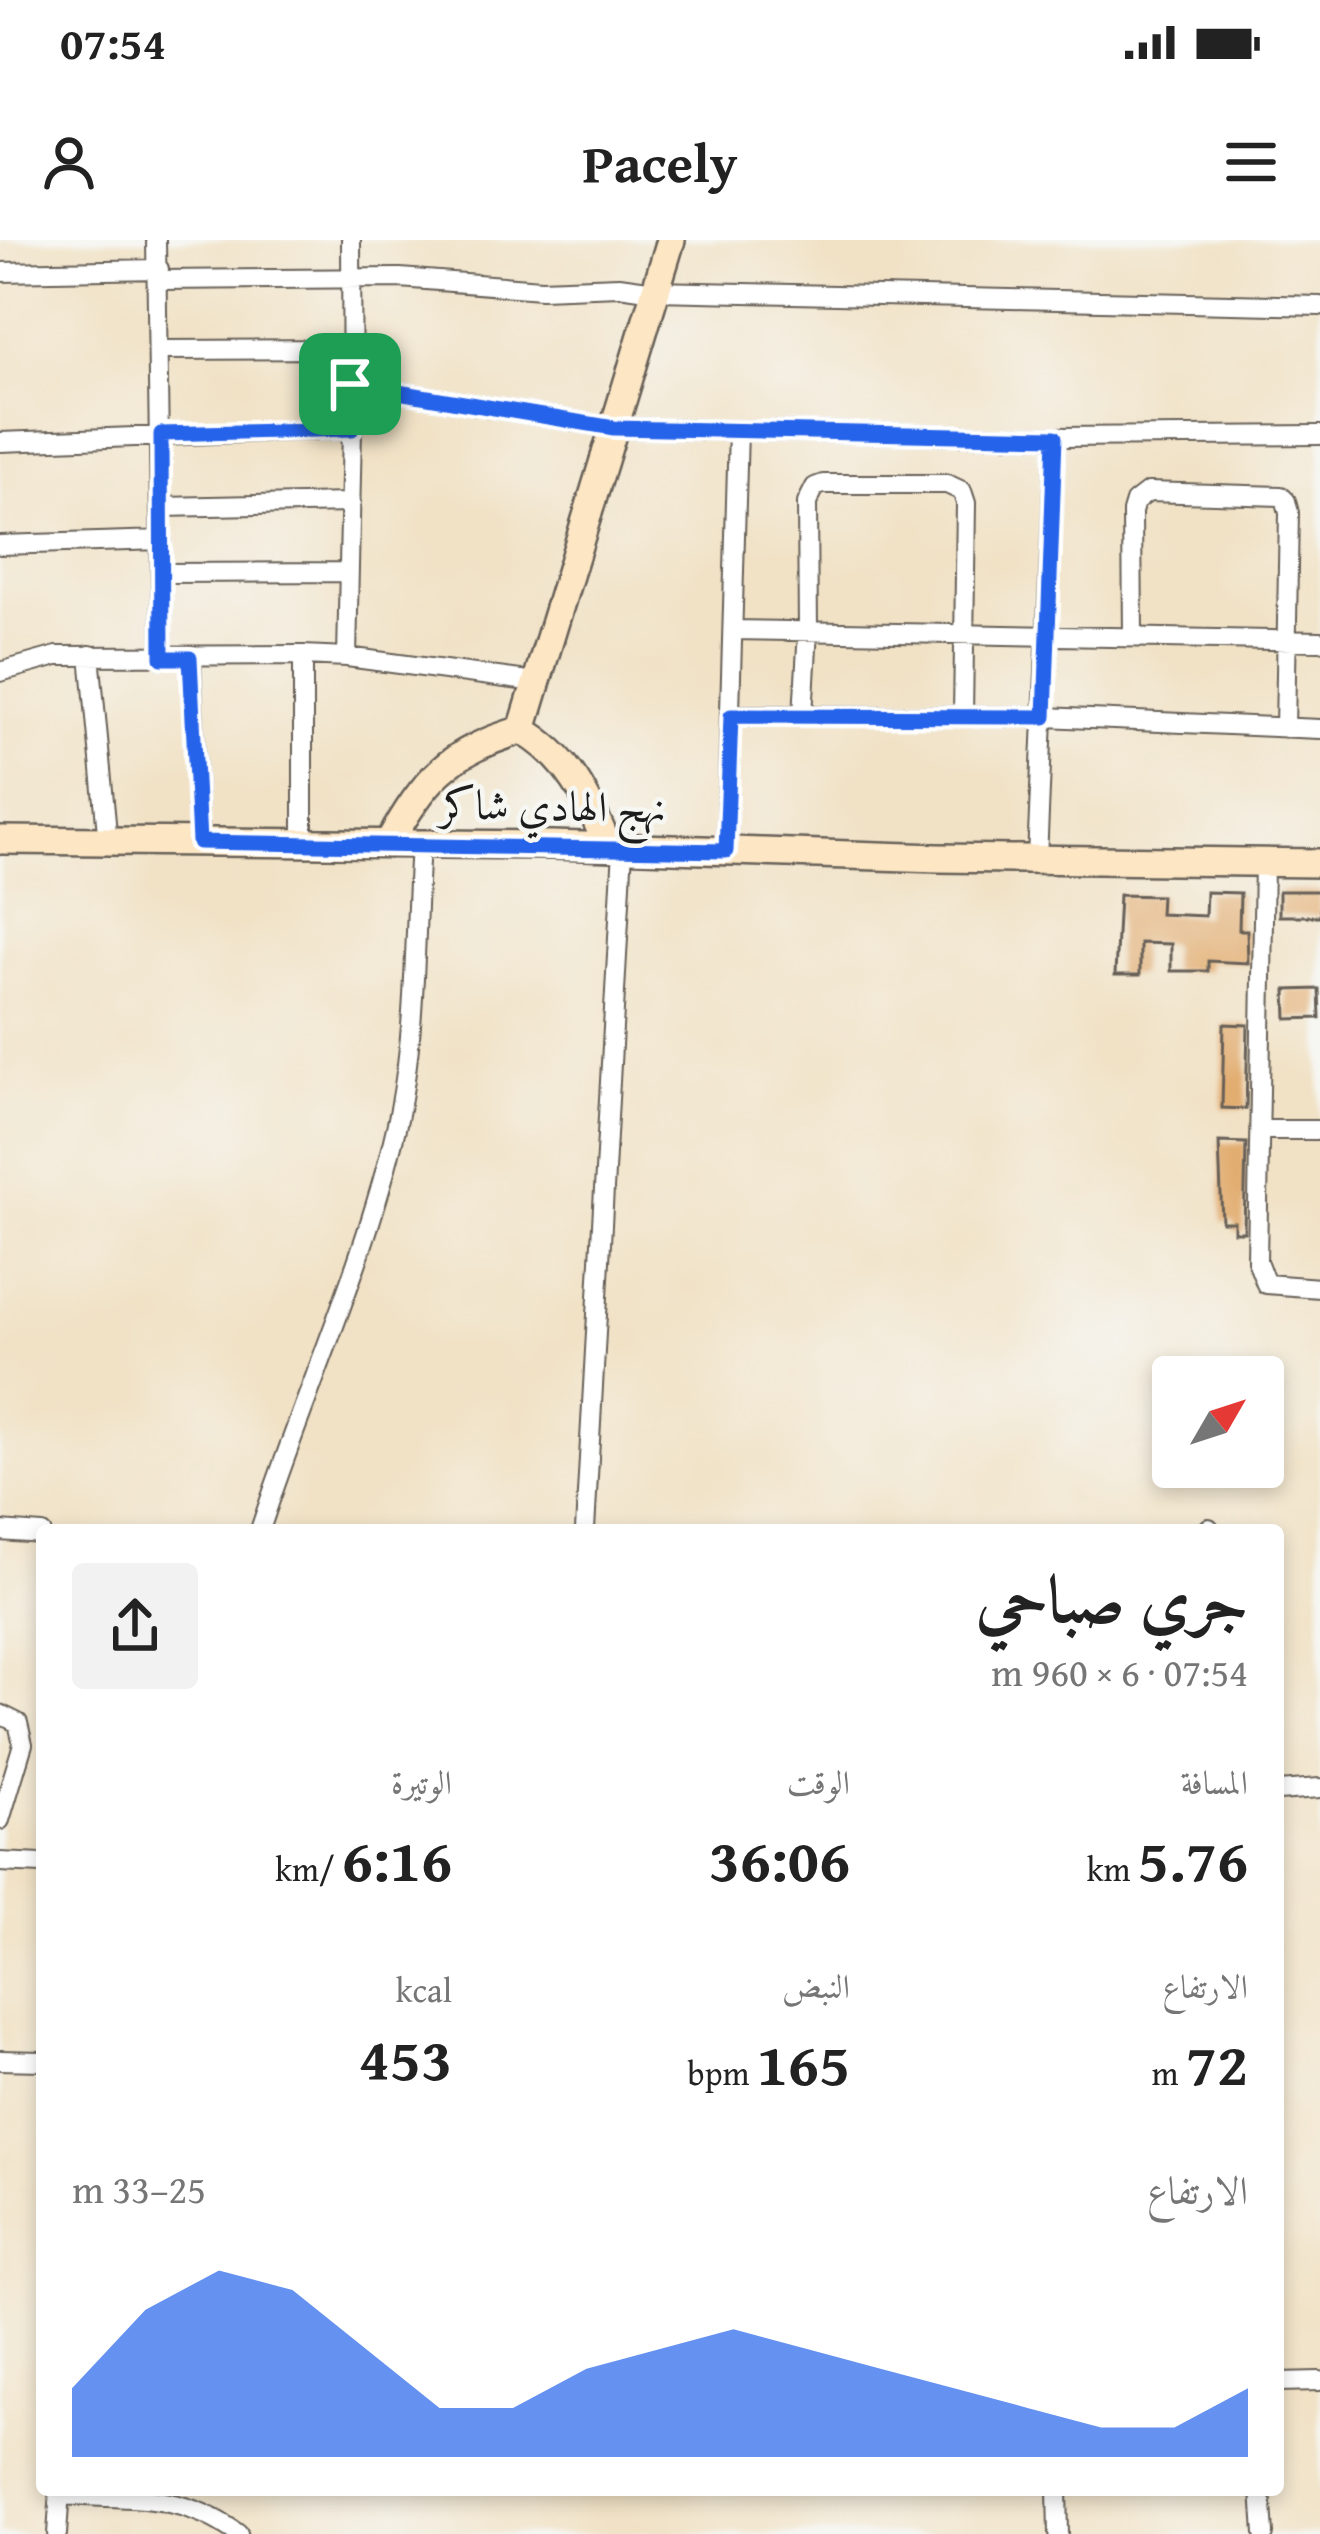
<!DOCTYPE html>
<html lang="ar">
<meta charset="utf-8">
<style>
:root{--surface:#fff;--page:#f2f2f2;--text:#222;--muted:#767676;--accent:#2563eb}
body{margin:0;font-family:"Gentium Book Plus",Amiri,serif;background:var(--page);color:var(--text);direction:rtl;height:100vh;display:flex;flex-direction:column;font-size:45px;white-space:nowrap}
*{box-sizing:border-box;margin:0}
p{font-size:39px;color:var(--muted)}
.icon{flex:none;width:66px;height:66px;fill:none;stroke:currentColor;stroke-width:2;stroke-linecap:round;stroke-linejoin:round}
.map{position:relative;flex:1;overflow:hidden;direction:ltr}
.side{position:absolute;left:36px;top:1284px;width:1248px;height:972px;display:flex;flex-direction:column;background:var(--surface);border-radius:12px;box-shadow:0 6px 18px #0003;direction:rtl}
.side>*{flex:none}
.needle{width:78px;rotate:51deg}
.controls{position:absolute;left:1152px;top:1116px;display:grid;gap:24px}
.controls a{display:grid;place-items:center;width:132px;height:132px;border-radius:12px;background:var(--surface);box-shadow:0 6px 18px #0003;font-size:60px}
.pin{position:absolute;display:grid;place-items:center;width:102px;height:102px;color:#fff;margin:-51px;border-radius:24px;box-shadow:0 6px 18px #0006}
.round{display:grid;place-items:center;flex:none;width:126px;height:126px;border-radius:12px;background:var(--page)}
.headline{display:flex;align-items:center;justify-content:space-between;height:204px;padding:0 36px}
h1{font-size:66px;font-weight:600;line-height:90px}
.stats{display:grid;grid-template-columns:repeat(3,1fr);gap:18px;height:204px;padding:12px 36px}
.stats div{display:grid;align-content:center}
.stats b{font-size:60px;font-weight:600}
.stats small{font-size:33px;font-weight:400}
.stats p{font-size:33px}
.chart{height:336px;padding:24px 36px}
.chart p{display:flex;justify-content:space-between}
.chart svg{width:100%;height:216px;margin-top:12px;fill:var(--accent);opacity:.7}
.status{display:flex;justify-content:space-between;align-items:center;height:84px;padding:0 60px;background:var(--surface);direction:ltr}
.status svg{height:33px;fill:currentColor}
header{display:flex;justify-content:space-between;align-items:center;height:156px;padding:0 36px;background:var(--surface);font-size:54px;font-weight:600}
.map>svg:first-child{display:block}
.building{fill:#e2ad71}
.lines{fill:none;stroke-linecap:round;stroke-linejoin:round}
.street-casing{stroke:#676158;stroke-width:22}
.secondary-casing{stroke:#676158;stroke-width:32}
.street{stroke:#fff;stroke-width:18}
.secondary{stroke:#fce6c4;stroke-width:27}
.route-casing{stroke:#fff;stroke-width:24}
.route{stroke:#2563eb;stroke-width:15}
.labels{text-anchor:middle;dominant-baseline:central;stroke-width:9;stroke-linejoin:round;paint-order:stroke}
.street-label{font-size:42px;fill:#1c1c1c;stroke:#f6f6f2}
</style>
<div class="status"><b>07:54</b><svg viewBox="0 0 49 12"><path d="M0 12V9h3v3zM5 12V6h3v6zM10 12V3h3v9zM15 12V0h3v12zM26 1h20v11H26zM47 4h2v5h-2z"/></svg></div>
<header><svg class="icon" aria-label="menu" viewBox="0 0 24 24"><path d="M4 6h16M4 12h16M4 18h16"/></svg>Pacely<svg class="icon" aria-label="person" viewBox="0 0 24 24"><circle cx="12" cy="8" r="4"/><path d="M4 21q1-7 8-7t8 7"/></svg></header>
<div class="map">
<svg width="1320" height="2294" viewBox="0 0 1320 2294">
<rect width="100%" height="100%" fill="#f6f6f2"/>
<filter id="ink" filterUnits="userSpaceOnUse"><feTurbulence type="fractalNoise" baseFrequency=".00833" numOctaves="2"/><feDisplacementMap in="SourceGraphic" scale="24" xChannelSelector="R" yChannelSelector="G"/><feConvolveMatrix kernelMatrix="1 2 1 2 8 2 1 2 1" color-interpolation-filters="sRGB"/></filter>
<filter id="wash" filterUnits="userSpaceOnUse"><feTurbulence type="fractalNoise" baseFrequency=".004" numOctaves="4" result="noise"/><feDisplacementMap in="SourceGraphic" scale="48" xChannelSelector="R" yChannelSelector="G"/><feGaussianBlur stdDeviation="2.7" result="paint"/><feColorMatrix in="noise" values="0 0 0 0 0 0 0 0 0 0 0 0 0 0 0 0 0 1.4 0 .05"/><feComposite in="paint" operator="in"/></filter>
<g filter="url(#wash)">
<rect width="100%" height="100%" fill="#f1e2c6"/>
<g id="blocks">
<path class="building" d="M1279 651H1320V676H1279Z
M1206 652 1240 653 1239 690H1247L1248 723 1208 721V731H1171V704L1140 703V735H1115L1119 655 1161 656 1160 674 1205 676Z
M1319 749 1320 778 1287 779 1286 750Z
M1224 784 1248 785 1246 869 1222 868Z
M1219 902 1246 903 1244 992H1234V982H1222Z"/>
</g>
</g>
<g filter="url(#ink)">
<use href="#blocks" fill-opacity="0" stroke="#676158" stroke-width="3"/>
<g class="lines">
<defs>
<path id="street" d="M156 0 162 418
M0 32 159 29
M159 40 400 38 541 49 619 46 655 51 1320 66
M159 110 349 109
M350 144 614 188 1055 197 1320 195
M0 202 352 189
M162 267 351 263
M0 305 162 300
M163 333 348 332
M733 390 1320 401
M1133 397 1132 272 1135 262 1148 252 1281 256 1286 261 1289 273 1285 488
M90 415 108 603
M303 415V606
M347 417 352 189 351 0
M191 418 199 602
M0 432 57 416 303 415 347 417 535 442
M731 475 1045 477 1320 489
M803 475 808 390 807 263 815 247 823 244H947L962 251 966 263 963 476
M726 611 738 191
M1037 619 1055 197
M1264 623 1257 1021 1266 1044 1320 1048
M1261 890H1320
M1209 1288V1290
M260 1290C303 1157 365 1024 396 888 417 797 414 697 420 604
M585 1290 623 608
M0 1291 42 1294
M0 1474 18 1483 23 1504 0 1580
M1278 1551 1320 1548
M0 1622 42 1624
M0 1820 42 1821
M1278 2142 1320 2141
M1057 2250 1058 2294
M1261 2250 1264 2294
M59 2255C127 2259 182 2252 238 2294
M57 2294 60 2250"/>
<path id="secondary" d="M522 490 671 0
M0 600 553 605 938 618 1320 623
M388 604C426 538 447 512 522 490 569 517 588 558 608 607"/>
</defs>
<use href="#street" class="street-casing"/>
<use href="#secondary" class="secondary-casing"/>
<use href="#street" class="street"/>
<use href="#secondary" class="secondary"/>
</g>
</g>
<g class="lines" filter="url(#ink)">
<defs>
<path id="route" d="M350 144 614 188 1055 197 1045 477 731 476 726 611 199 602 190 418H162L161 194 352 189Z"/>
</defs>
<use href="#route" class="route-casing"/>
<use href="#route" class="route"/>
</g>
<g class="labels">
<g class="street-label">
<text transform="translate(553 565) rotate(1)">نهج الهادي شاكر</text>
</g>
</g>
</svg>
<div class="controls">
<a><svg class="needle" viewBox="-14 -14 28 28"><path d="M0-13l5 13h-10z" fill="#e53935"/><path d="M0 13l5-13h-10z" fill="#767676"/></svg></a>
</div>
<div class="pin" style="left:350px;top:144px;background:#1e9e55"><svg class="icon" aria-label="arrive" viewBox="0 0 24 24"><path d="M6 21V4h12l-3 4 3 4H6"/></svg></div>
<section class="side">
<div class="headline"><div><h1>جري صباحي</h1><p>07:54 · 6 × 960 m</p></div><a class="round"><svg class="icon" aria-label="share" viewBox="0 0 24 24"><path d="M12 15V3M7 8l5-5 5 5M5 13v7h14v-7"/></svg></a></div>
<div class="stats">
<div><p>المسافة</p><b>5.76<small> km</small></b></div>
<div><p>الوقت</p><b>36:06</b></div>
<div><p>الوتيرة</p><b>6:16<small> /km</small></b></div>
</div>
<div class="stats">
<div><p>الارتفاع</p><b>72<small> m</small></b></div>
<div><p>النبض</p><b>165<small> bpm</small></b></div>
<div><p>kcal</p><b>453</b></div>
</div>
<div class="chart"><p><span>الارتفاع</span>25–33 m</p>
<svg viewBox="0 0 160 44" preserveAspectRatio="none"><path d="M0 44V30L10 14L20 6L30 10L40 22L50 34L60 34L70 26L80 22L90 18L100 22L110 26L120 30L130 34L140 38L150 38L160 30V44z"/></svg>
</div>
</section>
</div>
